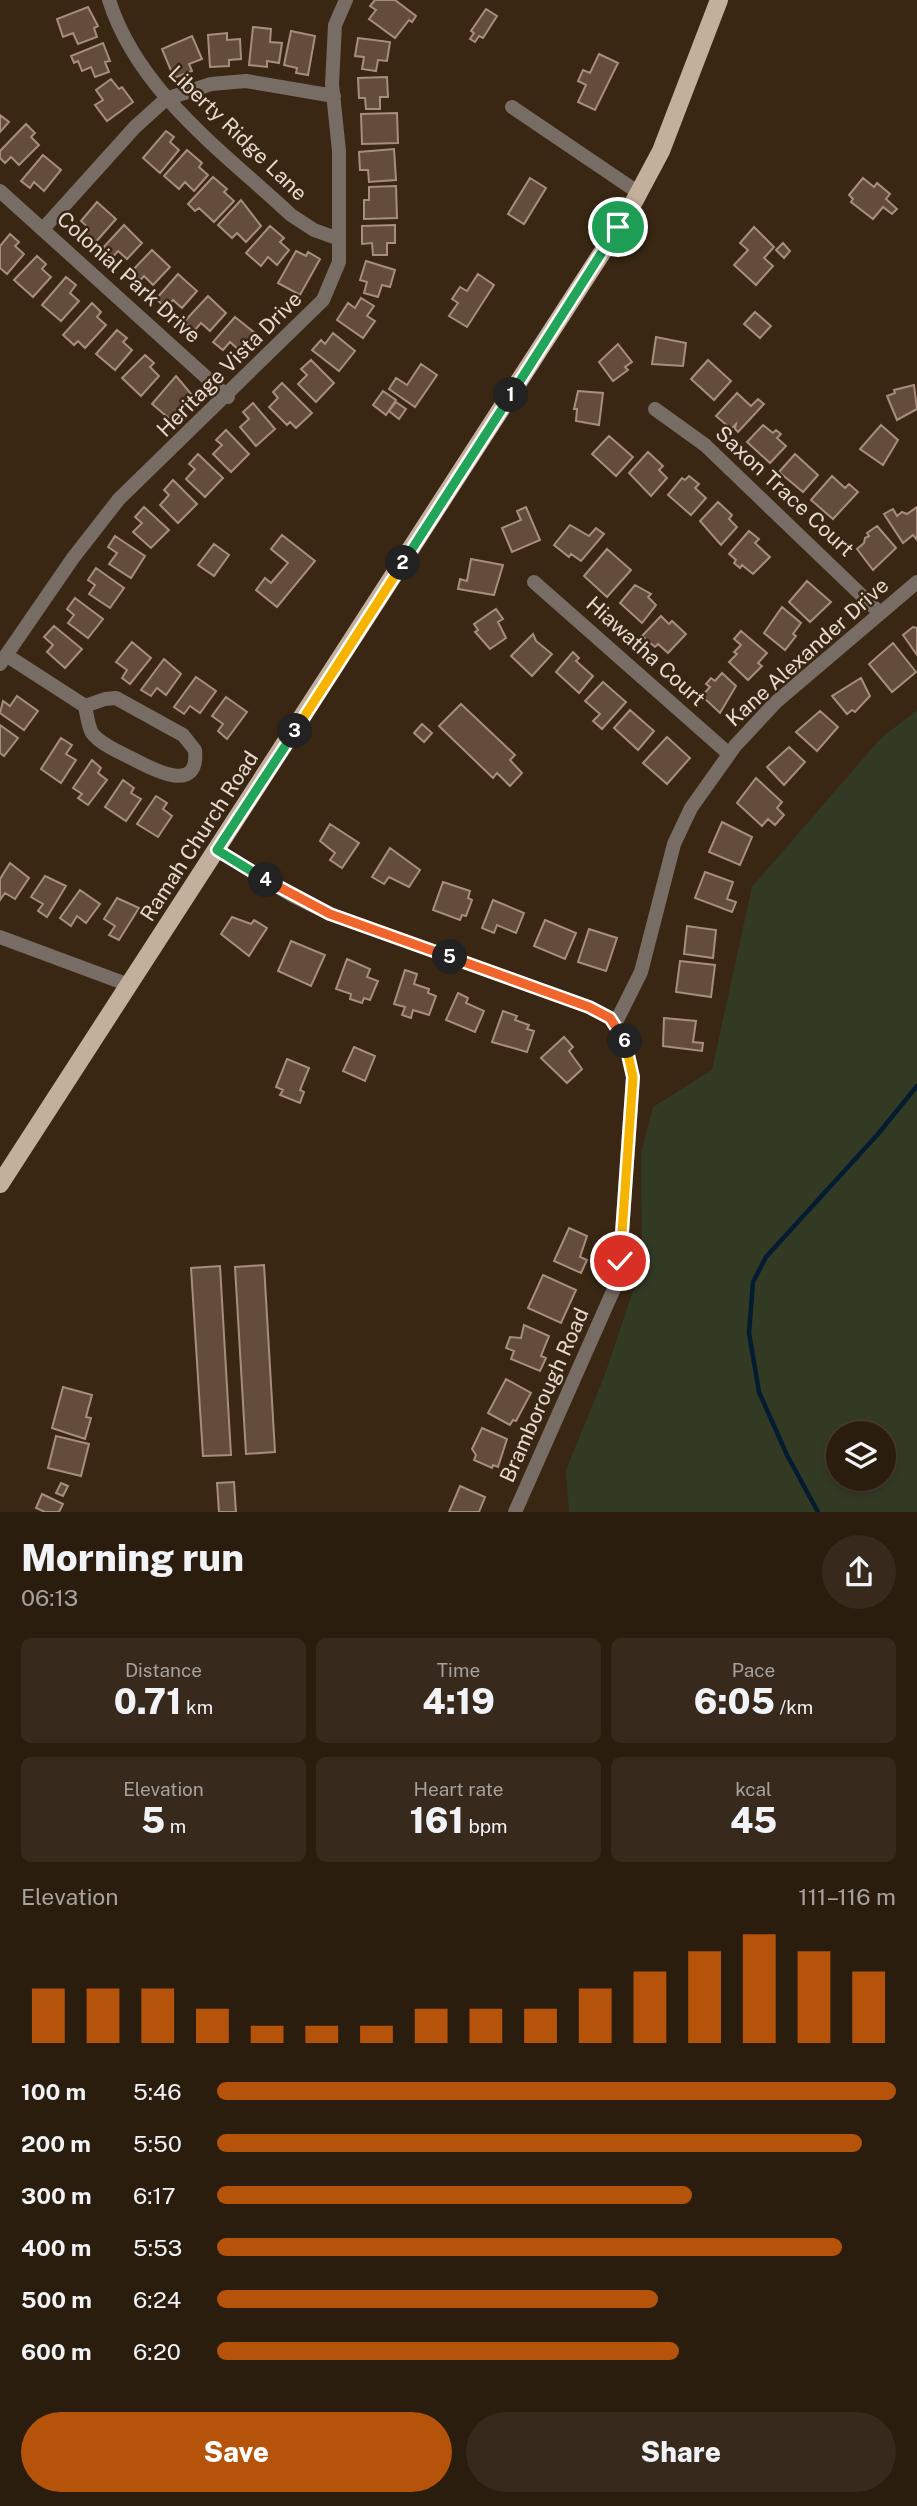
<!DOCTYPE html>
<meta charset="utf-8">
<style>
:root{--surface:#2b1d0e;--page:#372a1c;--text:#f1f3f6;--muted:#a6a29e;--line:#473b2e;--accent:#b45309}
body{margin:0;font-family:"Public Sans",sans-serif;background:var(--page);color:var(--text);height:100vh;display:flex;flex-direction:column;font-size:26px;white-space:nowrap}
*{box-sizing:border-box;margin:0}
p{font-size:23px;color:var(--muted)}
.icon{flex:none;width:38px;height:38px;fill:none;stroke:currentColor;stroke-width:2;stroke-linecap:round;stroke-linejoin:round}
.map{position:relative;height:1512px;overflow:hidden}
.side{display:flex;flex-direction:column;background:var(--surface);flex:1}
.side>*{flex:none}
.buttons{position:absolute;left:826px;top:1421px;display:grid;gap:14px}
.buttons a{display:grid;place-items:center;width:70px;height:70px;border-radius:50%;background:var(--surface);box-shadow:0 4px 10px #0003,0 0 0 2px var(--line);font-size:35px}
.pin{position:absolute;display:grid;place-items:center;width:60px;height:60px;color:#fff;margin:-30px;border:4px solid #fff;border-radius:50%;box-shadow:0 2px 7px #0007}
.km{position:absolute;width:35px;height:35px;margin:-18px;border-radius:50%;background:#222;color:#fff;font-size:19px;line-height:35px;text-align:center}
.round{display:grid;place-items:center;flex:none;width:74px;height:74px;border-radius:37px;background:var(--page)}
.overview{display:flex;align-items:center;justify-content:space-between;height:119px;padding:0 21px}
h1{font-size:38px;font-weight:800;line-height:52px}
.metrics{display:grid;grid-template-columns:repeat(3,1fr);gap:10px;height:119px;padding:7px 21px}
.metrics div{display:grid;align-content:center;border-radius:10px;background:var(--page);text-align:center}
.metrics b{font-size:35px;font-weight:800}
.metrics small{font-size:19px;font-weight:400}
.metrics p{font-size:19px}
.chart{height:196px;padding:14px 21px}
.chart p{display:flex;justify-content:space-between}
.chart svg{width:100%;height:126px;margin-top:7px;stroke:var(--accent);stroke-width:6}
.action{display:flex;gap:14px;margin-top:auto;padding:14px 21px}
.action a{flex:1;height:80px;border-radius:42px;background:var(--accent);color:#fff;font-size:28px;font-weight:800;line-height:80px;text-align:center}
.action a+a{background:var(--page);color:var(--text)}
ul{padding:0 21px;list-style:none;font-size:23px}
li{display:grid;grid-template-columns:112px 84px 1fr;align-items:center;height:52px}
li i{height:18px;border-radius:9px;background:var(--accent)}
.map>svg:first-child{display:block}
.green{fill:#333a24;fill-rule:evenodd}
.lines{fill:none;stroke-linecap:round;stroke-linejoin:round}
.stream{stroke:#041c32;stroke-width:4.5}
.building{fill:#634c3b;stroke:#a78d7b;stroke-width:2}
.minor{stroke:#776d64;stroke-width:14}
.major{stroke:#c3b09c;stroke-width:18}
.split-1-casing{stroke:#fff;stroke-width:14}
.split-2-casing{stroke:#fff;stroke-width:14}
.split-3-casing{stroke:#fff;stroke-width:14}
.split-4-casing{stroke:#fff;stroke-width:14}
.split-5-casing{stroke:#fff;stroke-width:14}
.split-6-casing{stroke:#fff;stroke-width:14}
.split-7-casing{stroke:#fff;stroke-width:14}
.split-1{stroke:#22a559;stroke-width:9}
.split-2{stroke:#22a559;stroke-width:9}
.split-3{stroke:#f5b400;stroke-width:9}
.split-4{stroke:#22a559;stroke-width:9}
.split-5{stroke:#f0652b;stroke-width:9}
.split-6{stroke:#f0652b;stroke-width:9}
.split-7{stroke:#f5b400;stroke-width:9}
.labels{text-anchor:middle;dominant-baseline:central;stroke-width:5;stroke-linejoin:round;paint-order:stroke}
.street-label{font-size:21px;fill:#e6dace;stroke:#392713}
</style>
<div class="map">
<svg width="917" height="1512" viewBox="0 0 917 1512">
<rect width="100%" height="100%" fill="#392713"/>
<path class="green" d="M917 710V1512H569L566 1470 604 1377 642 1264 641 1153 653 1107 712 1070 752 887 881 738ZM838 1433H884V1479H838Z"/>
<g class="lines">
<path class="stream" d="M818 1512 787 1455 759 1392 749 1333 753 1282 766 1257 878 1134 917 1086"/>
</g>
<path class="building" d="M375 0H395L416 16 412 22 409 20 395 38 369 19 376 10 370 6Z
M88 7 98 26 94 28 97 37 78 44 73 33 63 37 57 19Z
M486 9 497 16 483 38 479 36 475 42 470 39 474 33 471 31Z
M253 27 271 29 270 42 282 43 279 63 267 61V67L249 65Z
M291 31 315 36 308 75 296 73 297 68 284 65Z
M227 33V40L240 39 241 59 229 60V66L210 67 208 35Z
M192 36 202 59 189 64 192 71 174 78 162 49Z
M358 38 390 42 387 61 378 60 376 71 362 69 364 57 355 56Z
M103 43 110 61 105 62 109 72 95 77 91 67 82 71 78 61 74 63 71 56Z
M599 54 618 63 595 110 578 102 586 85 578 81 583 70 590 73Z
M387 77 388 97H380V109H366L365 98H359L358 78Z
M111 79 119 89 122 87 133 102 107 121 95 105 103 100 96 90Z
M397 113 398 143 362 144 361 114Z
M0 115 9 122 0 132Z
M26 124 35 133 31 137 39 145 19 165 11 157 5 163 0 158V151Z
M166 131 174 137 170 142 179 150 160 173 143 158Z
M394 149 396 180 369 182 368 170H360L359 152Z
M187 150 202 163 199 167 208 175 194 191 185 182 179 189 164 176Z
M43 155 61 170 44 191 34 182 30 188 21 181Z
M213 177 227 189 224 192 234 201 214 222 199 208 195 211 188 204Z
M530 178 546 188 524 224 508 214Z
M863 178 874 187 877 183 890 194 886 199 897 209 892 214 883 207 873 219 851 202 853 199 849 195Z
M396 186 397 218 364 219V200H369V187Z
M241 200 261 226 246 242 237 233 232 238 218 225Z
M97 202 116 219 94 244 84 236 90 229 81 221Z
M124 225 142 243 127 259 118 251 111 259 101 250Z
M395 225V243H387V255H373L372 243 362 244V226Z
M270 226 284 238 280 242 289 250 277 265 268 257 261 266 246 253Z
M754 227 774 247 764 258 773 266 756 285 734 265 748 250 740 243Z
M10 234 19 242 15 246 24 254 7 274 0 268V246Z
M783 243 790 251 784 258 776 250Z
M152 250 170 267 153 285 144 276 137 284 128 275Z
M296 251 306 256 308 252 320 259 300 295 278 283Z
M37 256 46 264 42 269 51 277 33 297 14 280Z
M366 261 395 270 390 287 382 285 378 297 364 293 367 282 360 280Z
M178 274 197 291 182 308 173 300 166 308 156 299Z
M478 274 494 285 467 327 449 316 458 303 452 299 460 287 467 291Z
M66 277 76 285 70 293 79 301 61 321 42 305Z
M208 296 226 313 210 331 201 323 194 331 184 322Z
M361 298 374 306 367 316 375 321 363 338 337 320 348 303 355 308Z
M92 303 101 312 97 317 106 325 85 348 78 341 74 345 63 335Z
M755 312 771 326 760 338 744 324Z
M235 317 255 333 240 351 230 342 223 350 213 342Z
M117 330 127 338 123 342 132 350 115 370 96 354Z
M333 333 355 351 339 371 312 350 321 340 325 344Z
M656 337 686 343 683 366 652 364Z
M618 344 632 362 625 367 628 370 613 381 599 362Z
M145 355 154 363 150 367 159 376 141 396 122 378Z
M311 360 334 383 316 402 298 384 307 375 301 369Z
M708 360 731 381 714 400 691 379Z
M421 364 437 375 415 407 389 389 396 378 407 385Z
M176 376 192 395 171 420 152 404Z
M282 383 312 413 296 428 290 422 287 425 269 407 278 398 273 392Z
M914 385 917 409 897 420 887 396 895 393 894 390Z
M383 391 396 400 386 415 373 405Z
M578 391 603 393 599 425 576 421 577 409H574Z
M737 393 751 406 758 399 764 404 738 432 735 429 736 424 731 429 716 416Z
M396 402 406 409 399 419 389 411Z
M253 403 275 429 256 446 240 427 249 419 243 412Z
M763 425 773 433 776 430 781 434 777 438 786 446 770 463 747 442Z
M881 425 898 440 883 465 860 449Z
M226 430 249 454 231 472 213 454 222 445 216 440Z
M609 436 633 457 616 476 592 454Z
M648 452 663 466 659 470 667 478 651 496 629 473Z
M198 454 223 478 205 497 186 479 195 469 189 464Z
M795 454 818 475 803 492 779 472Z
M689 476 699 484 695 488 706 498 691 515 668 495 682 478 685 480Z
M832 476 845 488 849 484 858 492 833 519 811 500Z
M173 480 197 504 178 523 160 505 169 495 164 490Z
M718 502 732 515 729 519 737 527 721 545 700 521Z
M144 507 169 530 151 548 133 532 142 523 135 517Z
M526 507 540 540 512 552 502 528 521 520 517 511Z
M917 507V540L913 535 903 543 884 514 893 509 897 516 902 512 907 514Z
M570 525 589 536 596 528 604 534 581 561 571 554 569 557 554 545Z
M877 526 896 548 873 570 857 549 864 543 865 538 869 536 867 533Z
M749 531 759 539 755 543 770 557 753 574 742 565 740 568 734 563 736 560 729 554Z
M282 535 315 561 277 607 256 590 265 578 271 583 288 563 271 549Z
M115 536 145 556 131 578 109 564 117 553 108 547Z
M214 544 229 555 214 576 198 565Z
M607 549 631 570 607 597 584 576Z
M471 559 503 565 494 595 458 589 460 579 467 581Z
M96 568 124 588 110 608 89 594 95 585 88 580Z
M807 581 831 602 810 622 789 602Z
M635 585 651 594 648 597 656 605 642 623 620 603Z
M75 598 103 619 88 638 68 623 74 615 67 609Z
M782 607 801 623 793 634 796 636 785 650 764 633Z
M496 609 503 619 498 622 506 638 490 649 475 632 478 630 474 624Z
M661 616 669 624 672 621 686 634 668 653 658 644 655 647 642 636Z
M54 626 82 649 65 668 47 652 53 645 44 637Z
M913 627 917 628V655L903 635Z
M741 631 767 653 758 663 762 666 748 680 729 662 737 654 734 652 741 645 734 639Z
M533 634 536 641 552 654 532 676 511 656Z
M132 642 151 658 130 684 122 678 127 670 116 662Z
M893 643 916 672 892 692 869 664Z
M573 652 579 658 576 661 593 676 579 693 556 672Z
M164 659 181 674 166 695 157 688 151 696 141 690Z
M722 673 736 686 720 713 702 696 710 687 706 684 711 678 715 681Z
M196 677 216 691 200 713 190 706 184 714 174 707Z
M861 678 870 696 855 712 852 710 847 714 832 696Z
M603 682 626 702 602 729 593 721 600 714 585 701Z
M17 696 38 711 24 730 0 713 3 701 10 706Z
M226 697 247 712 227 739 218 731 223 724 212 716Z
M461 704 515 755 510 760 522 773 510 786 497 773 493 778 439 726Z
M630 710 654 731 638 750 614 728Z
M820 711 838 727 817 751 796 732Z
M422 724 432 733 424 742 414 733Z
M0 725 18 738 4 756 0 753Z
M667 737 690 758 667 784 643 763Z
M61 738 72 745 66 754 76 760 61 783 41 769Z
M789 747 805 762 784 785 767 767Z
M92 760 101 768 98 773 107 780 88 805 78 798 82 794 73 788Z
M756 778 782 802 777 808 784 815 775 825 768 819 762 826 737 803Z
M123 780 134 788 131 793 141 799 126 821 105 807Z
M156 796 167 803 163 809 172 816 158 837 137 824Z
M722 822 752 837 740 865 709 852Z
M330 824 359 843 342 868 330 860 335 853 320 841Z
M390 848 420 870 409 887 389 877 384 884 372 877Z
M10 863 29 878 15 899 5 893 0 900V879Z
M705 872 733 882 727 899 736 902 732 912 695 898Z
M45 876 66 886 47 917 38 911 43 904 31 897Z
M443 882 470 891 468 898 472 900 466 916 462 915 460 920 433 910Z
M80 890 100 904 86 923 77 916 71 926 60 918Z
M117 898 139 908 119 940 109 935 115 926 104 919Z
M493 900 524 913 516 933 497 925 494 933 482 928Z
M232 917 251 924 254 920 267 928 249 956 221 934Z
M545 920 576 933 565 959 534 946Z
M687 926 716 930 713 958 684 954Z
M589 929 617 938 606 971 578 962Z
M291 941 325 955 311 986 278 971Z
M347 959 370 969 367 977 378 981 370 1000 364 998 362 1003 350 999 351 994 336 989Z
M680 961 715 965 711 997 676 992Z
M405 970 417 974 414 984 429 989 428 993 436 996 429 1015 413 1010 411 1018 402 1015 405 1007 394 1004Z
M458 993 468 998 466 1003 484 1011 475 1032 446 1020Z
M503 1011 517 1016 515 1020 529 1025 527 1029 534 1031 527 1052 492 1042Z
M664 1018 696 1021 693 1042 703 1043 702 1051 663 1046Z
M564 1037 573 1047 569 1051 582 1069 567 1083 541 1058Z
M354 1047 375 1056 365 1081 343 1071Z
M287 1059 309 1068 300 1090 304 1092 300 1103 280 1095 283 1090 276 1087Z
M569 1228 587 1236 580 1257 587 1260 581 1273 554 1261Z
M264 1265 275 1452 246 1454 235 1267Z
M220 1266 231 1455 203 1456 191 1268Z
M543 1275 576 1290 561 1323 528 1308Z
M524 1325 549 1336 541 1356 546 1358 540 1371 511 1359 514 1351 506 1348 510 1337 521 1338Z
M506 1379 531 1393 516 1421 513 1420 510 1425 488 1413Z
M63 1387 92 1395 86 1417 91 1418 85 1439 52 1428Z
M482 1428 507 1439 498 1467 493 1465 492 1468 474 1460 476 1455 472 1449Z
M56 1436 89 1444 81 1476 48 1468Z
M234 1482 236 1512H219L217 1483Z
M61 1483 68 1486 63 1496 56 1493Z
M460 1486 485 1497 479 1512H449Z
M42 1494 63 1504 59 1512H45L36 1508Z"/>
<g class="lines">
<path class="minor" d="M109 0C138 92 224 152 291 215L314 230 339 239
M512 107 639 193
M0 191 228 397
M43 229 135 127 166 99 211 84 246 81 334 96
M655 409 705 445 879 612
M534 582 729 754
M6 655 85 706C87 715 88 726 92 733 100 744 118 751 129 757 147 766 200 798 195 750L183 735 116 698 105 699 85 706
M0 664 73 558 119 499 323 300 339 262V151L332 84 335 25 346 0
M217 850 293 896 330 914 589 1007 610 1018 623 1034 633 1077 620 1261 617 1282 515 1512
M0 937 129 985
M615 1024 641 972 674 844 691 808 735 746 776 702 917 582"/>
<path class="major" d="M0 1184 629 211 661 151 719 0"/>
</g>
<g class="lines">
<defs>
<path id="split-1" d="M511 395 618 227"/>
<path id="split-2" d="M403 563 511 395"/>
<path id="split-3" d="M295 731 403 563"/>
<path id="split-4" d="M266 880 217 850 295 731"/>
<path id="split-5" d="M266 880 330 914 450 957"/>
<path id="split-6" d="M450 957 589 1007 610 1018 625 1041"/>
<path id="split-7" d="M620 1261 633 1077 625 1041"/>
</defs>
<use href="#split-1" class="split-1-casing"/>
<use href="#split-2" class="split-2-casing"/>
<use href="#split-3" class="split-3-casing"/>
<use href="#split-4" class="split-4-casing"/>
<use href="#split-5" class="split-5-casing"/>
<use href="#split-6" class="split-6-casing"/>
<use href="#split-7" class="split-7-casing"/>
<use href="#split-1" class="split-1"/>
<use href="#split-2" class="split-2"/>
<use href="#split-3" class="split-3"/>
<use href="#split-4" class="split-4"/>
<use href="#split-5" class="split-5"/>
<use href="#split-6" class="split-6"/>
<use href="#split-7" class="split-7"/>
</g>
<g class="labels">
<g class="street-label">
<text transform="translate(238 133) rotate(44)">Liberty Ridge Lane</text>
<text transform="translate(129 277) rotate(42)">Colonial Park Drive</text>
<text transform="translate(229 364) rotate(-45)">Heritage Vista Drive</text>
<text transform="translate(785 491) rotate(43)">Saxon Trace Court</text>
<text transform="translate(646 651) rotate(42)">Hiawatha Court</text>
<text transform="translate(807 652) rotate(-42)">Kane Alexander Drive</text>
<text transform="translate(199 836) rotate(-57)">Ramah Church Road</text>
<text transform="translate(544 1395) rotate(-66)">Bramborough Road</text>
</g>
</g>
</svg>
<div class="buttons">
<a><svg class="icon" aria-label="layers" viewBox="0 0 24 24"><path d="M12 4l9 5-9 5-9-5zM3 14l9 5 9-5"/></svg></a>
</div>
<div class="pin" style="left:618px;top:227px;background:#1e9e55"><svg class="icon" aria-label="arrive" viewBox="0 0 24 24"><path d="M6 21V4h12l-3 4 3 4H6"/></svg></div>
<div class="pin" style="left:620px;top:1261px;background:#d93025"><svg class="icon" aria-label="check" viewBox="0 0 24 24"><path d="M5 12l5 5 9-10"/></svg></div>
<b class="km" style="left:511px;top:395px">1</b>
<b class="km" style="left:403px;top:563px">2</b>
<b class="km" style="left:295px;top:731px">3</b>
<b class="km" style="left:266px;top:880px">4</b>
<b class="km" style="left:450px;top:957px">5</b>
<b class="km" style="left:625px;top:1041px">6</b>
</div>
<section class="side">
<div class="overview"><div><h1>Morning run</h1><p>06:13</p></div><a class="round"><svg class="icon" aria-label="share" viewBox="0 0 24 24"><path d="M12 15V3M7 8l5-5 5 5M5 13v7h14v-7"/></svg></a></div>
<div class="metrics">
<div><p>Distance</p><b>0.71<small> km</small></b></div>
<div><p>Time</p><b>4:19</b></div>
<div><p>Pace</p><b>6:05<small> /km</small></b></div>
</div>
<div class="metrics">
<div><p>Elevation</p><b>5<small> m</small></b></div>
<div><p>Heart rate</p><b>161<small> bpm</small></b></div>
<div><p>kcal</p><b>45</b></div>
</div>
<div class="chart"><p><span>Elevation</span>111–116 m</p>
<svg viewBox="0 0 160 44" preserveAspectRatio="none"><path d="M5 44V25M15 44V25M25 44V25M35 44V32M45 44V38M55 44V38M65 44V38M75 44V32M85 44V32M95 44V32M105 44V25M115 44V19M125 44V12M135 44V6M145 44V12M155 44V19"/></svg>
</div>
<ul>
<li><b>100 m</b>5:46<i style="width:100%"></i></li>
<li><b>200 m</b>5:50<i style="width:95%"></i></li>
<li><b>300 m</b>6:17<i style="width:70%"></i></li>
<li><b>400 m</b>5:53<i style="width:92%"></i></li>
<li><b>500 m</b>6:24<i style="width:65%"></i></li>
<li><b>600 m</b>6:20<i style="width:68%"></i></li>
</ul>
<div class="action"><a>Save</a><a>Share</a></div>
</section>
